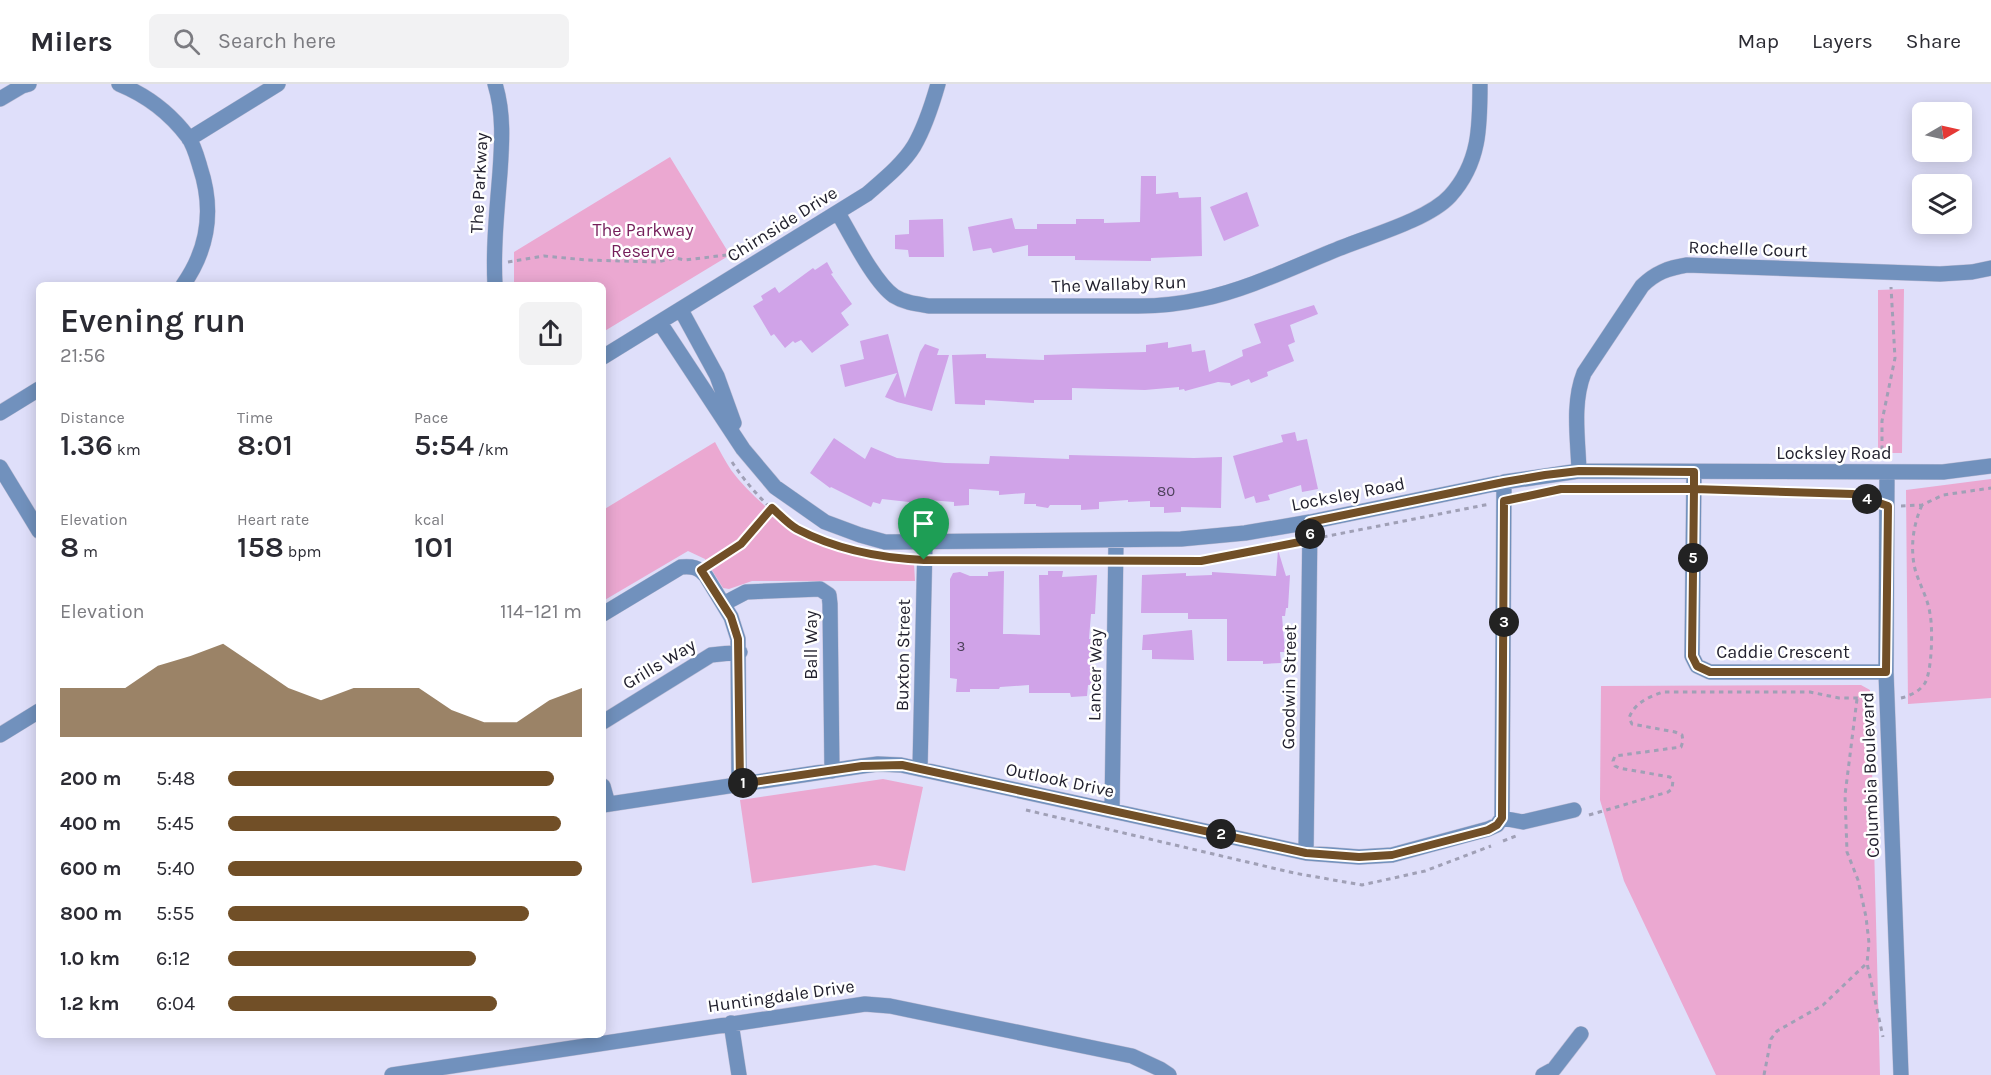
<!DOCTYPE html>
<meta charset="utf-8">
<style>
:root{--surface:#fff;--page:#f2f2f3;--text:#2b2b33;--muted:#7c7c81;--line:#e1e1e2;--accent:#714f27}
body{margin:0;font-family:Karla,sans-serif;background:var(--page);color:var(--text);height:100vh;display:flex;flex-direction:column;font-size:22px;white-space:nowrap}
*{box-sizing:border-box;margin:0}
p{font-size:20px;color:var(--muted)}
.icon{flex:none;width:33px;height:33px;fill:none;stroke:currentColor;stroke-width:2;stroke-linecap:round;stroke-linejoin:round}
.map{position:relative;flex:1;overflow:hidden}
.details{position:absolute;left:36px;top:198px;width:570px;height:756px;display:flex;flex-direction:column;background:var(--surface);border-radius:9px;box-shadow:0 3px 15px #0003}
.details>*{flex:none}
.needle{width:39px;rotate:81deg}
.fabs{position:absolute;left:1912px;top:18px;display:grid;gap:12px}
.fabs a{display:grid;place-items:center;width:60px;height:60px;border-radius:9px;background:var(--surface);box-shadow:0 3px 15px #0003;font-size:30px}
.pin{position:absolute;display:grid;place-items:center;width:51px;height:51px;color:#fff;margin:-62px -26px;border-radius:50% 50% 50% 0;rotate:-45deg;box-shadow:0 0 6px #0007}
.pin .icon{rotate:45deg}
.km{position:absolute;width:30px;height:30px;margin:-15px;border-radius:50%;background:#222;color:#fff;font-size:16px;line-height:30px;text-align:center}
.round{display:grid;place-items:center;flex:none;width:63px;height:63px;border-radius:9px;background:var(--page)}
.overview{display:flex;align-items:center;justify-content:space-between;height:102px;padding:0 24px}
h1{font-size:33px;font-weight:600;line-height:45px}
.stats{display:grid;grid-template-columns:repeat(3,1fr);gap:9px;height:102px;padding:6px 24px}
.stats div{display:grid;align-content:center}
.stats b{font-size:30px;font-weight:600}
.stats small{font-size:16px;font-weight:400}
.stats p{font-size:16px}
.chart{height:168px;padding:12px 24px}
.chart p{display:flex;justify-content:space-between}
.chart svg{width:100%;height:108px;margin-top:6px;fill:var(--accent);opacity:.7}
ul{padding:0 24px;list-style:none;font-size:20px}
li{display:grid;grid-template-columns:96px 72px 1fr;align-items:center;height:45px}
li i{height:15px;border-radius:8px;background:var(--accent)}
header{display:flex;align-items:center;gap:36px;box-sizing:border-box;height:84px;padding:0 30px;background:var(--surface);border-bottom:2px solid var(--line)}
header strong{font-size:28px}
nav{display:flex;gap:33px;margin-inline-start:auto;font-size:21px}
.search{width:420px;height:54px;background:var(--page);display:flex;align-items:center;gap:15px;box-sizing:border-box;padding:0 21px;border-radius:9px;color:var(--muted);font-size:22px}
.map>svg:first-child{display:block}
.green{fill:#eba8d1}
.building{fill:#d0a3e8}
.lines{fill:none;stroke-linecap:round;stroke-linejoin:round}
.minor-casing{stroke:#bdbdd5;stroke-width:16}
.path{stroke:#a0a0b6;stroke-width:3;stroke-dasharray:4.5 4.5;stroke-linecap:butt}
.minor{stroke:#7191bd;stroke-width:15}
.route-casing{stroke:#fff;stroke-width:12}
.route{stroke:#714f27;stroke-width:8}
.labels{text-anchor:middle;dominant-baseline:central;stroke-width:5;stroke-linejoin:round;paint-order:stroke}
.number-label{font-size:15px;fill:#4e425c}
.street-label{font-size:18px;fill:#22212e;stroke:#fff}
.park-label{font-size:18px;fill:#751f5b;stroke:#fff}
</style>
<header>
<strong>Milers</strong>
<div class="search"><svg class="icon" aria-label="search" viewBox="0 0 24 24"><circle cx="10" cy="10" r="6"/><path d="M15 15l6 6"/></svg>Search here</div>
<nav><a>Map</a><a>Layers</a><a>Share</a></nav>
</header>
<div class="map">
<svg width="1991" height="991" viewBox="0 0 1991 991">
<rect width="100%" height="100%" fill="#dfdffa"/>
<path class="green" d="M670 73 730 171 603 248V201H514V168Z
M1904 205 1902 369H1878V206Z
M715 358C720 367 725 377 731 386 757 421 804 456 846 468 869 475 891 477 914 480L915 497H752L729 505 723 504 705 475 688 467 603 517V426Z
M1991 395V614L1908 620 1906 406Z
M1861 601 1870 606 1880 991H1716L1624 797 1600 716 1601 602Z
M883 695 923 703 905 787 875 781 752 799 740 716Z"/>
<path class="building" d="M1141 92H1156V110L1178 108 1179 114 1201 113 1202 172 1151 174V177L1075 176V172H1028V161L993 169 991 164 973 167 968 143 1012 134 1015 145H1037V140H1076V135H1104V139L1140 138Z
M1247 108 1259 142 1224 157 1210 123Z
M943 135 944 173H909L908 166 895 165V151L909 150V136Z
M827 178 833 189 831 190 852 220 841 229 849 241 812 269 801 256 795 259 793 257 785 264 774 250 771 252 753 222 763 216 761 212 775 203 779 209 813 184 815 186Z
M1314 221 1318 230 1290 241 1295 258 1288 261 1294 277 1267 288 1268 292 1251 299 1249 295 1231 302 1230 299 1218 298 1185 307 1184 305 1179 306V303L1145 306 1072 304V316H1034V319L985 316V321L955 320 952 271 986 270V274L1044 276V271L1146 268V261L1168 258V264L1191 260 1192 268 1205 266 1209 288 1243 272 1242 266 1261 259 1254 240Z
M888 250 905 314 920 268 925 260 939 265 937 271H949L932 327 897 318 885 313 897 289 845 303 840 281 864 275 860 257Z
M1295 348 1297 357 1307 355 1318 405 1302 408 1301 401 1268 411 1270 416 1256 419 1254 412 1245 415 1233 372 1283 358 1281 351Z
M834 354 865 375 871 363 897 374 945 379 989 380 990 372 1069 375V371L1194 374 1222 373 1221 424 1181 423V428L1164 429V423H1150V417L1128 418V416L1099 418V425L1081 426V421H1050L1048 424 1036 422V420H1024L1025 409 999 411V407L969 405V421L954 422V418L928 416 927 424 909 421V418L882 415 880 420 873 418 871 423 831 403 830 404 810 389Z
M1278 466 1286 492 1290 491 1288 524H1286L1285 532H1282L1285 568H1280L1281 579 1263 580V577H1227V535H1188V529H1141L1142 491 1186 489V492L1212 491V488L1276 492Z
M1004 487 1003 550H1009L1040 551 1039 491H1048V487H1063L1062 493 1097 491 1095 530H1091L1089 555H1092L1094 587 1093 601H1088L1087 612 1071 613 1070 609H1029V601L1000 603 999 605H970V608H956L957 595 950 594V495L953 489 960 488 970 492H988V488Z
M1192 546 1194 576 1152 575V566H1142L1143 551Z"/>
<g class="lines">
<defs>
<path id="minor" d="M119 0C146 11 170 29 188 53 194 61 197 73 200 83 214 125 209 164 183 201
M495 0C504 29 502 59 500 88 497 126 493 164 495 201
M0 15 22 2 29 0
M189 55 278 0
M838 129C851 151 874 198 894 212 905 219 917 220 930 222H1138C1160 222 1180 220 1202 215 1250 205 1297 181 1343 163 1373 151 1429 135 1450 112 1480 79 1480 42 1480 0
M681 226 717 292 734 339
M660 239 743 365 775 403 825 438 860 451 885 458 1181 455 1245 449 1310 438 1504 398 1579 387 1943 388 1991 382
M603 273 867 110C883 96 903 80 914 62 925 43 932 21 938 0
M0 329 39 305
M0 383 39 447
M1579 387C1578 355 1572 319 1584 289L1642 202C1655 189 1668 184 1687 181L1940 190 1972 188 1991 184
M1694 388 1692 572 1697 582 1710 588H1886
M1887 389 1886 588 1901 991
M723 520 746 508 820 505 829 511 830 520 832 687
M603 530 681 483C692 482 698 483 706 492L731 533 738 555 739 700
M603 638 711 571 740 568
M0 651 39 627
M920 685 925 458
M603 702 608 720
M603 721 862 682 878 680 901 681 1306 769 1359 773 1392 771 1488 745 1497 741 1502 734 1523 738 1574 726
M1112 727 1116 457
M1502 734 1504 398
M1306 769 1310 438
M731 939 739 991
M392 991 865 920 890 922 1132 972 1160 985 1169 991
M1543 991 1554 985 1581 950"/>
</defs>
<use href="#minor" class="minor-casing"/>
<path class="path" d="M508 178 544 172 587 176 657 178 675 174 685 176 735 170
M1879 372H1882V337L1895 274 1891 203
M732 378C746 400 774 431 796 444 803 448 811 450 818 453
M1570 405H1678
M1708 406 1853 410 1872 416
M1901 422 1922 421 1943 411 1991 404
M1323 453 1490 420
M827 457 852 466
M939 476 1100 477
M1131 477H1201L1296 459
M712 479 741 460 772 424
M1901 614C1910 612 1920 607 1925 599 1932 587 1933 544 1930 530 1928 514 1919 500 1915 485 1910 464 1913 441 1922 421
M1857 615 1845 711 1847 768 1858 796 1866 833 1869 859 1867 879 1883 953
M1026 726 1294 789 1362 801 1425 787 1491 762
M1589 731 1668 708 1672 705 1673 696 1670 693 1619 684 1615 682 1613 677 1615 672 1681 663 1683 657 1682 651 1675 648 1632 640 1629 634C1635 618 1649 613 1663 608H1810L1839 614H1874
M1503 757 1516 752
M1764 991 1771 955 1777 947 1823 921 1867 879"/>
<use href="#minor" class="minor"/>
</g>
<g class="lines">
<defs>
<path id="route" d="M924 476C880 474 837 466 797 445 788 440 780 431 772 424L741 460 701 486 731 533 738 555 740 700 862 682 902 681 1306 769 1359 773 1392 771 1488 746 1497 741 1502 734 1504 417 1561 405H1694L1853 410 1888 422 1886 588H1710L1697 582 1692 572 1694 405V388L1579 387 1545 391 1504 398 1310 438V456L1201 477 924 476"/>
</defs>
<use href="#route" class="route-casing"/>
<use href="#route" class="route"/>
</g>
<g class="labels">
<g class="number-label">
<text x="1166" y="407">80</text>
<text x="961" y="562">3</text>
</g>
<g class="street-label">
<text transform="translate(479 99) rotate(-87)">The Parkway</text>
<text transform="translate(782 140) rotate(-32)">Chirnside Drive</text>
<text transform="translate(1748 165) rotate(2)">Rochelle Court</text>
<text transform="translate(1119 200) rotate(-2)">The Wallaby Run</text>
<text x="1834" y="369">Locksley Road</text>
<text transform="translate(1348 410) rotate(-11)">Locksley Road</text>
<text transform="translate(811 561) rotate(-90)">Ball Way</text>
<text x="1783" y="568">Caddie Crescent</text>
<text transform="translate(903 571) rotate(-89)">Buxton Street</text>
<text transform="translate(659 580) rotate(-31)">Grills Way</text>
<text transform="translate(1095 591) rotate(-89)">Lancer Way</text>
<text transform="translate(1289 603) rotate(-89)">Goodwin Street</text>
<text transform="translate(1870 691) rotate(-92)">Columbia Boulevard</text>
<text transform="translate(1060 696) rotate(12)">Outlook Drive</text>
<text transform="translate(781 912) rotate(-8)">Huntingdale Drive</text>
</g>
<g class="park-label">
<text x="643" y="146">The Parkway<tspan x="643" dy="21">Reserve</tspan></text>
</g>
</g>
</svg>
<div class="fabs">
<a><svg class="needle" viewBox="-14 -14 28 28"><path d="M0-13l5 13h-10z" fill="#e53935"/><path d="M0 13l5-13h-10z" fill="#7c7c81"/></svg></a>
<a><svg class="icon" aria-label="layers" viewBox="0 0 24 24"><path d="M12 4l9 5-9 5-9-5zM3 14l9 5 9-5"/></svg></a>
</div>
<div class="pin" style="left:924px;top:476px;background:#1e9e55"><svg class="icon" aria-label="arrive" viewBox="0 0 24 24"><path d="M6 21V4h12l-3 4 3 4H6"/></svg></div>
<b class="km" style="left:743px;top:699px">1</b>
<b class="km" style="left:1221px;top:750px">2</b>
<b class="km" style="left:1504px;top:538px">3</b>
<b class="km" style="left:1867px;top:415px">4</b>
<b class="km" style="left:1693px;top:474px">5</b>
<b class="km" style="left:1310px;top:450px">6</b>
<section class="details">
<div class="overview"><div><h1>Evening run</h1><p>21:56</p></div><a class="round"><svg class="icon" aria-label="share" viewBox="0 0 24 24"><path d="M12 15V3M7 8l5-5 5 5M5 13v7h14v-7"/></svg></a></div>
<div class="stats">
<div><p>Distance</p><b>1.36<small> km</small></b></div>
<div><p>Time</p><b>8:01</b></div>
<div><p>Pace</p><b>5:54<small> /km</small></b></div>
</div>
<div class="stats">
<div><p>Elevation</p><b>8<small> m</small></b></div>
<div><p>Heart rate</p><b>158<small> bpm</small></b></div>
<div><p>kcal</p><b>101</b></div>
</div>
<div class="chart"><p><span>Elevation</span>114–121 m</p>
<svg viewBox="0 0 160 44" preserveAspectRatio="none"><path d="M0 44V24L10 24L20 24L30 15L40 11L50 6L60 15L70 24L80 29L90 24L100 24L110 24L120 33L130 38L140 38L150 29L160 24V44z"/></svg>
</div>
<ul>
<li><b>200 m</b>5:48<i style="width:92%"></i></li>
<li><b>400 m</b>5:45<i style="width:94%"></i></li>
<li><b>600 m</b>5:40<i style="width:100%"></i></li>
<li><b>800 m</b>5:55<i style="width:85%"></i></li>
<li><b>1.0 km</b>6:12<i style="width:70%"></i></li>
<li><b>1.2 km</b>6:04<i style="width:76%"></i></li>
</ul>
</section>
</div>
